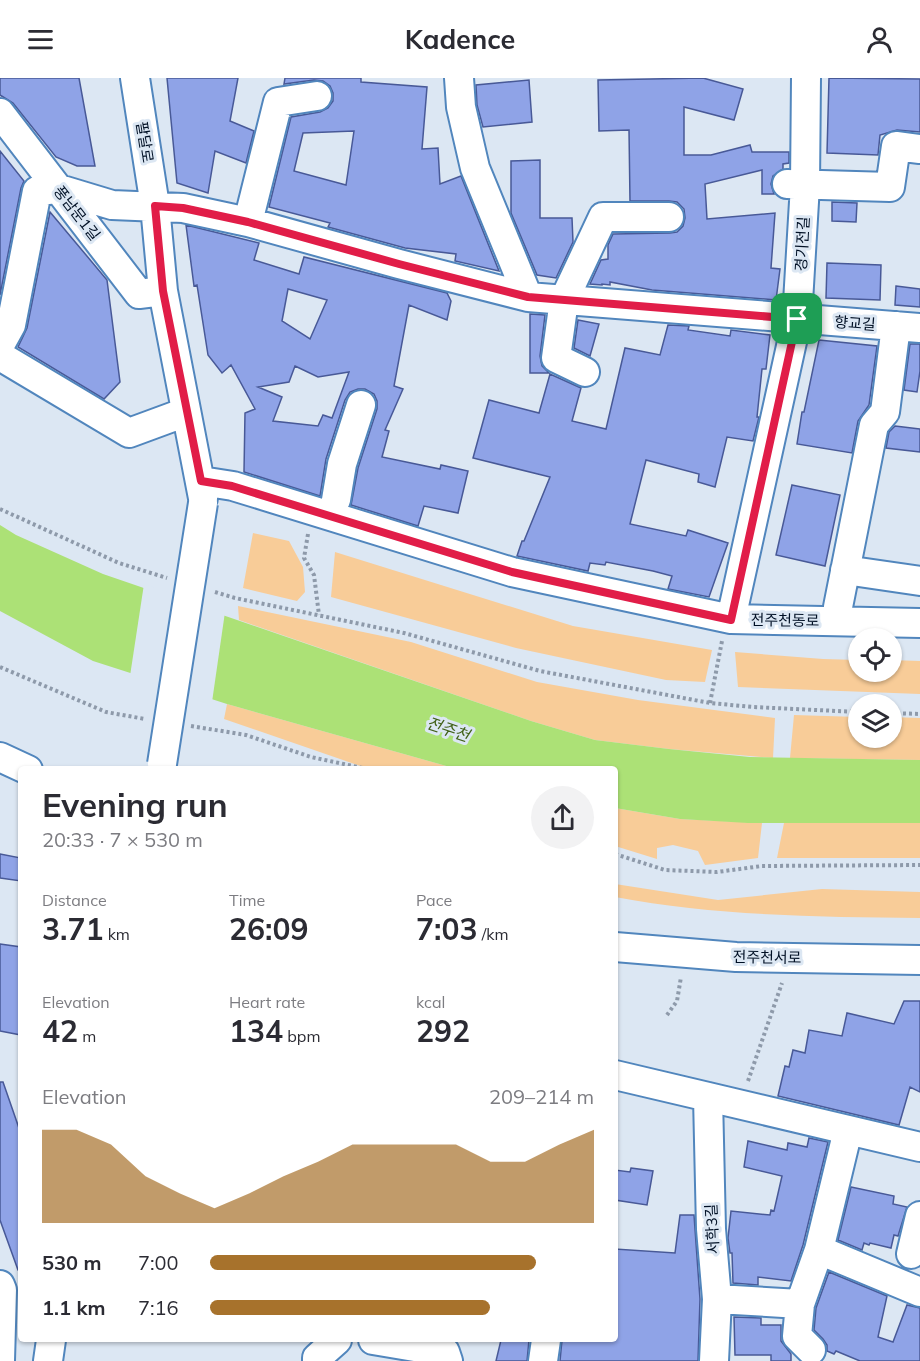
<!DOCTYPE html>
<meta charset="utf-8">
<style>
:root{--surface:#fff;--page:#f2f2f3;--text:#2b2b33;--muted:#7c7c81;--accent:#a7722c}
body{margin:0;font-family:Mulish,"Noto Sans KR",sans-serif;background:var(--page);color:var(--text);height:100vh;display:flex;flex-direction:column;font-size:22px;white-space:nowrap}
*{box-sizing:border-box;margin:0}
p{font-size:20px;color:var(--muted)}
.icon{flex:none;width:33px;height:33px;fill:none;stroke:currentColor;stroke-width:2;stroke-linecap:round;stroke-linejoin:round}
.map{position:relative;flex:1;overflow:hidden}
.sheet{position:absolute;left:18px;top:688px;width:600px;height:576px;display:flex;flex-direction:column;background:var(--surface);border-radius:6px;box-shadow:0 2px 4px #0004}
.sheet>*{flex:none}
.controls{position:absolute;left:848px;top:550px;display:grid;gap:12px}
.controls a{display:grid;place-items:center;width:54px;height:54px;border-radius:50%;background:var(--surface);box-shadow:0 2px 4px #0004;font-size:30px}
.pin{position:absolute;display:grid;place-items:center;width:51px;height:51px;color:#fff;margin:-26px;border-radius:12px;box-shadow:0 3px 9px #0006}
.round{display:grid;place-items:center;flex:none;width:63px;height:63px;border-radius:32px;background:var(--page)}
.overview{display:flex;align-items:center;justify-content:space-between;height:102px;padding:0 24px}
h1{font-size:33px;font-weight:700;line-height:45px}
.stats{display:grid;grid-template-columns:repeat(3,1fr);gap:9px;height:102px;padding:6px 24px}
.stats div{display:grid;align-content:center}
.stats b{font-size:30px;font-weight:700}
.stats small{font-size:16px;font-weight:400}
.stats p{font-size:16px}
.chart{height:168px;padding:12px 24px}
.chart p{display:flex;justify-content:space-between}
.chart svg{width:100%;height:108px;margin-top:6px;fill:var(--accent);opacity:.7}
ul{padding:0 24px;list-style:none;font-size:20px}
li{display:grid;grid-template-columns:96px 72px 1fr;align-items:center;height:45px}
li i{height:15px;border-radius:8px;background:var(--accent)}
header{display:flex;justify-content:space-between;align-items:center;height:78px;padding:0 24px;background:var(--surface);font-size:27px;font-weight:700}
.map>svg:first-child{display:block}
.green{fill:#f8cc98}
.water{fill:#ace176}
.pier{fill:#dce7f3}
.building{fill:#8fa3e7;stroke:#485997;stroke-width:1.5;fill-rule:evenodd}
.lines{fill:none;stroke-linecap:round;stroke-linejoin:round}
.minor-casing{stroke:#5186bd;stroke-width:32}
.path{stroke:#8e9aaa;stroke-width:4;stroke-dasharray:3 3;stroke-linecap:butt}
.minor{stroke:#fff;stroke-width:28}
.minor-bridge-casing{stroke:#5186bd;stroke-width:32;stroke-linecap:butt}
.minor-bridge{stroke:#fff;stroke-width:28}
.route-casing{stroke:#fff;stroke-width:12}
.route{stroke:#e11d48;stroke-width:8}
.labels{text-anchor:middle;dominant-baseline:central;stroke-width:6;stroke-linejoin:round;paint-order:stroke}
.street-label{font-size:15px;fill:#001025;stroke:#dce7f3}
.water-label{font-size:16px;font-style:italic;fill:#406118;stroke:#dce7f3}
</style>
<header><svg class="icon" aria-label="menu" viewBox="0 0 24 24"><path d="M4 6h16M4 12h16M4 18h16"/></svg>Kadence<svg class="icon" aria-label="person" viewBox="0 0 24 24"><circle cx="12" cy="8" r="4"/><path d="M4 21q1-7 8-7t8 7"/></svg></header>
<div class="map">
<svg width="920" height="1283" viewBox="0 0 920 1283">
<rect width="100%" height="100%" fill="#dce7f3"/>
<path class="green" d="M253 455 289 463 303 489 305 514 297 523 243 510Z
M335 474 573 548 712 572 705 604 666 602 516 570 331 519Z
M238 528 411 564 537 604 638 622 775 640 773 680 669 671 595 662 531 643 239 542Z
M735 574 823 581 858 582V594H891V582L920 583V616L738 609Z
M227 626 457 691H369L224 641Z
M794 637 858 639V660H891V639L920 640V682L790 680Z
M615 730 680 741 762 745 758 780 705 787 698 773 673 767 657 770V781L615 768Z
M784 745H920V780H777Z
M615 806 718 822 822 811 920 814V840C818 839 716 838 615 819Z"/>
<path class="water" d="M0 447 16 457 103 496 531 643 595 662 669 671 750 679 920 682V745H748L680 741 615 730V692L457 691 227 626 93 583 0 533Z"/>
<path class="pier" d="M144 506 225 534 212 624 130 598Z"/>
<path class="building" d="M0 0H79L95 88H77L56 79 13 25 0 17Z
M167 0H238L230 43 254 53 246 85 215 73 208 115 177 105Z
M285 0H361V4L427 9 422 71 438 70 440 106 461 98 499 193 455 183 456 176 405 170 328 149 330 145 269 129 291 39 320 34 328 30 333 23V15L330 8 323 3 314 2 284 6ZM354 53 346 107 294 93 303 55Z
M703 0 743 11 734 42 684 29V77H711L750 67 752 74H789V85L783 86V91L773 98 771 106 774 116H762V92L705 106 707 141 775 135 771 190 780 191 776 222 652 212 610 204V207L602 206V207L590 206 601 182 608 181V167L613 156 670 155 677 154 683 148 685 140 684 131 677 124 669 123H630L629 52 599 53 598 2Z
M829 0 920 1V54L897 52 880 57 878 77 827 75Z
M529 2 532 44 483 49 477 27 476 7Z
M0 73 24 103 21 110 0 217Z
M540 82V140H572L573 164 556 200 537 197 511 135V83Z
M832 124 857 125 856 144 832 143Z
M50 134 107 202 120 304 104 321 18 269 27 250Z
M186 147 259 165 254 182 299 196 304 179 447 215 451 223 447 242 409 227 394 308 403 311 385 352 389 353 382 379 440 391 441 387 468 393 458 435 424 428 418 448 351 427 358 390 377 331V323L374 316 365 311H358L350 314 345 322 326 381 320 418 244 394 245 335 255 331 231 287 222 295 208 277 197 207 194 208ZM288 211 327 222 310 261 282 243ZM295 288 318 299 349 294 332 340 323 337 318 348 273 343 282 319 258 309 289 304Z
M827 185 881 187 880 222 826 220Z
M896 208 920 211V229L895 227Z
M530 236 545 237 540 278 542 288 549 295H530Z
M578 242 599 246 590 278 574 270Z
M668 247 689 248 688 252 730 258 731 252 770 257 766 291H762L757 339H759L753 363 727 359 715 409 698 404 699 396 646 382 630 446 686 458 688 452 728 465 709 519 668 511 672 498 653 493 606 484 605 487 590 485 588 493 517 478 522 463H524L550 399 473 380 489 322 539 335 550 296 581 310 572 343 606 351 625 270 660 277Z
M819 262 877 268 869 327 858 343 852 375 797 366 802 334H804Z
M910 266H920V293L917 314 904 312Z
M895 348 920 351V374L886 370 889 354Z
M792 407 840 417 825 488 776 477Z
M0 776 21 780V803L0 800Z
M0 866 21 869V957L0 953Z
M904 923H920V1014L910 1009 899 1047 778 1018 785 988 789 989 793 972 805 975 809 952 842 958 847 935 894 946Z
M0 1004H3L21 1056V1192H18L0 1142Z
M809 1060 828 1064 803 1167 791 1203 758 1199V1207L733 1205 732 1175H730L728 1160 731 1133 770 1137 771 1132 774 1133 782 1098 744 1089 748 1063 787 1072 788 1065 807 1069Z
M631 1090 653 1093 647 1127 615 1122V1092L630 1094Z
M851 1109 894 1118 893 1126 907 1129 898 1158 894 1157 891 1170 870 1165 869 1167 864 1165 862 1172 838 1162Z
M680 1137H694L700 1221 698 1283H560L562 1262H615V1171L675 1175Z
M829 1194 887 1218 878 1259 893 1264 907 1227 920 1230V1283H860L836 1273 834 1276 827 1273V1267L823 1261 814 1252 816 1230Z
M734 1239 761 1240V1247H781V1263L791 1276V1283H771V1277H735Z
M501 1262H529L527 1283H496Z"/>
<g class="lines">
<defs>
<path id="minor" d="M135 0 155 128 163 213 203 420
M459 0 461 29 475 90 528 219
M0 35 139 216 163 213
M787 106 890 109 896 68 920 71
M248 144 278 24 317 18
M0 267 11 247 37 113 59 111 112 127 183 130 248 144 399 186 528 219 920 250
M0 278 129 355 186 334
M585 294 556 280 564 222 603 139H669
M201 403 233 408 512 494 731 541 920 545
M336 422 342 386 361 327
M845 492 920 503
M838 529 874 347 885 334 896 248
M731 541 797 241 805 107 806 0
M0 679 28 692
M615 869 736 879 920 882
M615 997 920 1069
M708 1019 711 1151 717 1221 714 1283
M819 1172 920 1214
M911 1176 920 1138
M0 1207 2 1212 0 1283
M717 1221 800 1226
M373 1262 445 1274 448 1283
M811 1272 797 1258 800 1226 819 1172 848 1052
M48 1283 51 1262
M317 1283V1280L337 1262
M543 1283 546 1262"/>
</defs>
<use href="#minor" class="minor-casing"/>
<path class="path" d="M0 431 119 485 167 500
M308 456 304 480 314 497 319 537
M215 514 235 520 404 555 540 593 710 625 753 629 858 634
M0 589 106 634 145 641
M710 625 722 563
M891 635 920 636
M191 648 246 657 311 679 372 692
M615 776 665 792 717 794 762 788 920 787
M667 937 677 923 681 899
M748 1003 782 905"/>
<use href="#minor" class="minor"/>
<defs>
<path id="minor-bridge" d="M162 686 203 425"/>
</defs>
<use href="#minor-bridge" class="minor-bridge-casing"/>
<use href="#minor-bridge" class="minor-bridge"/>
</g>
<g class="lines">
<defs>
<path id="route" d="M155 128 183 130 248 144 399 186 528 219 797 241 731 542 512 494 232 408 201 403 163 213Z"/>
</defs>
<use href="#route" class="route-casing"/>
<use href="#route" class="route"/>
</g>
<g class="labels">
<g class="street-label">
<text transform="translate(145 64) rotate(81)">팔달로</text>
<text transform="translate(77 135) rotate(52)">풍남문1길</text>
<text transform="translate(802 166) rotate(-87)">경기전길</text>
<text transform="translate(855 245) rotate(4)">향교길</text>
<text transform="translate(785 542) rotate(1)">전주천동로</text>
<text transform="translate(767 879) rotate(1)">전주천서로</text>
<text transform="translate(712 1151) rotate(-93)">서학3길</text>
</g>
<g class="water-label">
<text transform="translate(448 651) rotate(19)">전주천</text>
</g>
</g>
</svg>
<div class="controls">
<a><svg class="icon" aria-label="locate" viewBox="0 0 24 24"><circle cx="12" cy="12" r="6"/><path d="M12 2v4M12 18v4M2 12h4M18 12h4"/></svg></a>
<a><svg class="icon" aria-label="layers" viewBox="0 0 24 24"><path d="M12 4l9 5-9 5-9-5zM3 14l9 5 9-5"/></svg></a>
</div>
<div class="pin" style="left:797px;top:241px;background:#1e9e55"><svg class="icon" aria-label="arrive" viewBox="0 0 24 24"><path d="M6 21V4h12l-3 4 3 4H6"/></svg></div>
<section class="sheet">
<div class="overview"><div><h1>Evening run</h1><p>20:33 · 7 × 530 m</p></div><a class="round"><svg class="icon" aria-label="share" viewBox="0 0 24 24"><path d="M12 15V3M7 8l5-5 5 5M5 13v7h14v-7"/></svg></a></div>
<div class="stats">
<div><p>Distance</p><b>3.71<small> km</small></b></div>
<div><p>Time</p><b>26:09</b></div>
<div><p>Pace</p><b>7:03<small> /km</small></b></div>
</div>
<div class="stats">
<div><p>Elevation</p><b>42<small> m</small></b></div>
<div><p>Heart rate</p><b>134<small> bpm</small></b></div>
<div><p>kcal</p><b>292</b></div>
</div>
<div class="chart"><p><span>Elevation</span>209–214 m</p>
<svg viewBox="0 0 160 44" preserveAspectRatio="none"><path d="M0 44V6L10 6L20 12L30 25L40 32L50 38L60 32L70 25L80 19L90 12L100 12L110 12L120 12L130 19L140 19L150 12L160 6V44z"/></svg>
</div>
<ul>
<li><b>530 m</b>7:00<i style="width:85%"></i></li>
<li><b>1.1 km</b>7:16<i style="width:73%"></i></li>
</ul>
</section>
</div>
